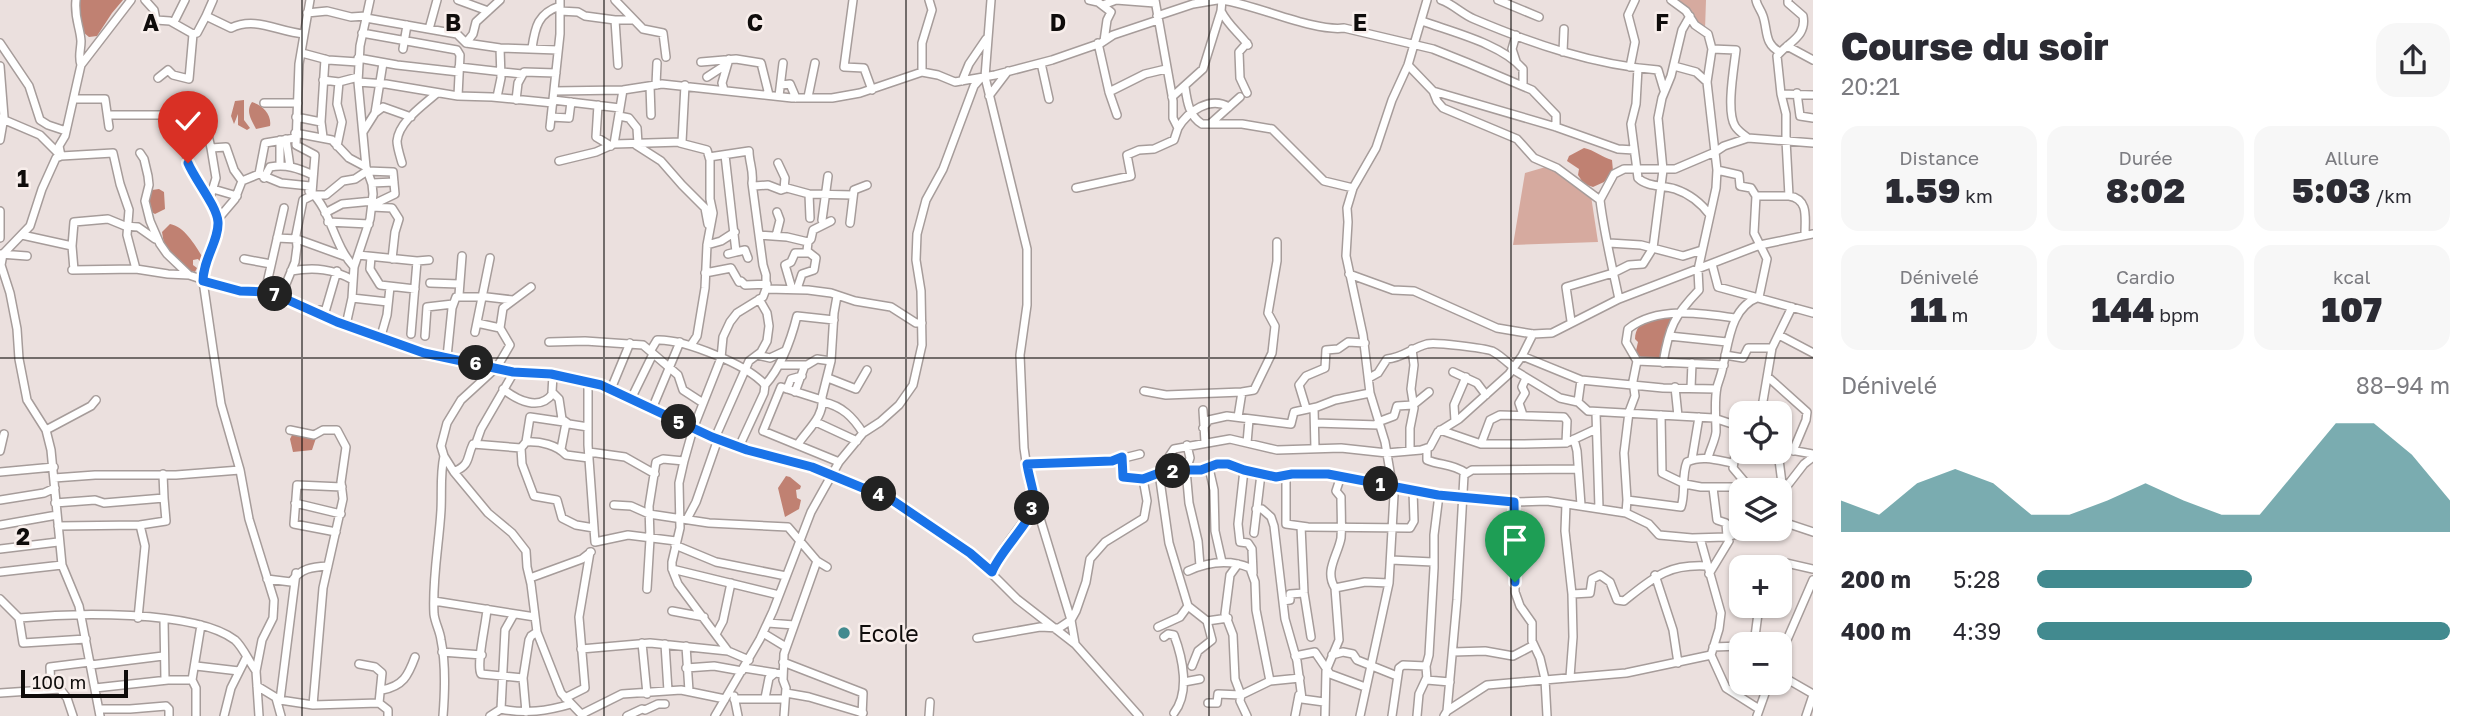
<!DOCTYPE html>
<html lang="fr">
<meta charset="utf-8">
<style>
:root{--surface:#fff;--page:#f7f7f7;--text:#2b2b33;--muted:#7c7c81;--accent:#428a8f}
body{margin:0;font-family:"Golos Text",sans-serif;background:var(--page);color:var(--text);height:100vh;display:flex;flex-direction:column;font-size:26px;white-space:nowrap}
*{box-sizing:border-box;margin:0}
p{font-size:23px;color:var(--muted)}
.icon{flex:none;width:38px;height:38px;fill:none;stroke:currentColor;stroke-width:2;stroke-linecap:round;stroke-linejoin:round}
.map{position:relative;flex:1;overflow:hidden}
.side{display:flex;flex-direction:column;background:var(--surface);width:665px}
.side>*{flex:none}
.controls{position:absolute;left:1729px;top:401px;display:grid;gap:14px}
.controls a{display:grid;place-items:center;width:63px;height:63px;border-radius:14px;background:var(--surface);box-shadow:0 2px 5px #0004;font-size:35px}
.scale{position:absolute;left:21px;bottom:18px;width:107px;box-sizing:border-box;padding-left:7px;border:4px solid #0f0c0b;border-top:0;font-size:19px;line-height:24px;white-space:nowrap;color:#0f0c0b;-webkit-text-stroke:5px #f8eeeb;paint-order:stroke}
.pin{position:absolute;display:grid;place-items:center;width:60px;height:60px;color:#fff;margin:-72px -30px;border-radius:50% 50% 50% 0;rotate:-45deg;box-shadow:0 0 7px #0007}
.pin .icon{rotate:45deg}
.km{position:absolute;width:35px;height:35px;margin:-18px;border-radius:50%;background:#222;color:#fff;font-size:19px;line-height:35px;text-align:center}
.round{display:grid;place-items:center;flex:none;width:74px;height:74px;border-radius:21px;background:var(--page)}
.head{display:flex;align-items:center;justify-content:space-between;height:119px;padding:0 28px}
h1{font-size:38px;font-weight:800;line-height:52px}
.stats{display:grid;grid-template-columns:repeat(3,1fr);gap:10px;height:119px;padding:7px 28px}
.stats div{display:grid;align-content:center;border-radius:18px;background:var(--page);text-align:center}
.stats b{font-size:35px;font-weight:800}
.stats small{font-size:19px;font-weight:400}
.stats p{font-size:19px}
.chart{height:196px;padding:14px 28px}
.chart p{display:flex;justify-content:space-between}
.chart svg{width:100%;height:126px;margin-top:7px;fill:var(--accent);opacity:.7}
ul{padding:0 28px;list-style:none;font-size:23px}
li{display:grid;grid-template-columns:112px 84px 1fr;align-items:center;height:52px}
li i{height:18px;border-radius:9px;background:var(--accent)}
main{display:flex;flex:1;min-height:0}
.map>svg:first-child{display:block}
.green{fill:#d6aa9f}
.water{fill:#c08172}
.lines{fill:none;stroke-linecap:round;stroke-linejoin:round}
.minor-casing{stroke:#a69c9a;stroke-width:10}
.minor{stroke:#fff;stroke-width:7}
.route-casing{stroke:#fff;stroke-width:14}
.route{stroke:#1a73e8;stroke-width:9}
.grid{fill:none;stroke:#0f0c0b;stroke-width:2;stroke-opacity:0.55}
.poi-dot{fill:#428a8f;stroke:#f8eeeb;stroke-width:2.5}
.labels{text-anchor:middle;dominant-baseline:central;stroke-width:5;stroke-linejoin:round;paint-order:stroke}
.poi-label{font-size:23px;fill:#0f0c0b;stroke:#f8eeeb;text-anchor:start}
.grid-label{font-size:23px;text-anchor:middle;font-weight:bold;fill:#0f0c0b;stroke:#f8eeeb;stroke-width:5;stroke-linejoin:round;paint-order:stroke}
</style>
<main>
<div class="map">
<svg width="1813" height="716" viewBox="0 0 1813 716">
<rect width="100%" height="100%" fill="#ebe0de"/>
<path class="green" d="M1677 0H1706L1705 30Z
M1556 164 1591 196 1598 242 1513 245 1525 173Z"/>
<path class="water" d="M79 0H123L112 13 97 36 89 37C76 27 76 16 79 0Z
M244 100V120L250 128 247 130 238 125V114L234 124 231 116 235 101Z
M252 102C263 105 272 115 270 126L256 129C252 120 245 112 252 102Z
M1584 148C1594 150 1602 157 1612 160L1613 171 1604 182 1593 187 1584 184 1578 175 1579 169 1567 161 1569 156Z
M159 189 164 192 165 209 155 214 148 210V195L152 190Z
M170 224C185 227 194 244 202 256L201 263 198 259 193 260V265L197 268 195 272 191 271 167 249 164 244 162 232Z
M1672 317 1661 360 1659 362 1635 355 1638 342 1635 339C1636 318 1655 319 1672 317Z
M293 433 316 438 312 450 293 452 290 439Z
M786 476 790 477 801 486 800 489 796 490 797 498 801 500 799 509 785 517 778 488Z"/>
<g class="lines">
<defs>
<path id="minor" d="M76 0C74 18 80 26 81 41 81 50 78 56 81 65
M145 0 154 10 156 20 170 21 193 34 197 33 206 16 231 28C256 16 278 32 304 34
M310 0 299 64 296 145 315 155 312 193C331 211 333 244 354 267
M458 0 488 11
M615 0 643 29 663 33 666 57
M853 0 844 67 864 68 872 90
M991 0 985 77 1027 249V305L1020 355 1024 448 1029 482 1071 620 1075 643
M1089 0 1098 2 1111 12 1107 20 1104 41
M1441 0C1453 4 1462 14 1474 19 1533 44 1594 65 1658 70L1664 90
M1498 0 1539 17
M1756 0C1757 6 1761 10 1763 16 1768 31 1764 44 1780 52
M1788 0V3L1803 16C1807 37 1788 42 1777 56L1781 94 1786 114V140L1789 196C1809 199 1805 218 1805 234
M1103 5 1116 0 1155 3
M560 11 578 12 585 16 615 20H634
M1221 11C1228 25 1239 33 1248 45
M307 13 327 11 351 17 366 16
M206 16 213 0
M1157 16 1193 4 1217 0
M366 18 457 34 466 43 500 48 558 50
M615 20 618 65
M1422 21C1452 32 1502 44 1523 69V86
M174 22 185 0
M429 29 437 0
M362 33 457 50 460 55 458 96
M0 43 29 86 40 120 48 125 66 131
M466 43 473 34 476 22 500 0
M1098 43 1109 92 1117 115
M1247 43 1239 52 1240 78 1247 93
M1787 46 1813 60
M532 48C535 27 538 13 560 6
M403 49 407 25
M1712 49 1736 50C1734 68 1726 111 1735 126 1738 131 1744 135 1748 138
M1563 52 1564 29
M302 53 328 60 358 62
M358 58 397 65 459 72
M1516 61 1512 49 1516 35
M701 62 736 59 761 63 769 95
M1041 63 1049 99
M1408 65 1433 91 1556 127 1618 149 1634 150
M0 66 4 117 0 140
M1674 66 1696 72 1707 82
M459 67 522 74
M1630 67 1635 42 1628 15 1635 0
M1638 68 1636 104 1631 124 1638 178C1647 187 1662 185 1675 189 1690 194 1701 203 1710 215
M922 72V43L932 10 929 0
M707 77 727 64
M158 78 168 70 173 75 189 79 193 34
M323 80 339 82 358 77
M962 81 969 64 986 39
M358 82 386 84 458 96 492 97 553 103
M656 85 657 63
M781 85 790 84 796 98
M650 86 651 115
M1185 87C1187 101 1189 116 1202 124H1242L1272 129 1324 181 1353 188
M724 90 722 83 729 59
M554 91 623 90 662 84 792 98H832L860 93 922 72 938 75 955 82 995 75 1052 60 1101 43 1113 35 1158 20
M1433 91 1437 101 1443 108 1517 139 1534 158 1557 168 1600 200C1604 233 1612 266 1619 299
M1109 92 1145 74 1166 69
M1797 93 1800 116 1813 118
M1781 94 1813 95
M779 96 783 63
M989 96 1008 71
M497 97 501 78 500 48
M808 97 815 63
M1172 97 1203 69 1221 11 1222 0C1257 5 1314 32 1344 28L1433 49 1468 63 1532 90 1556 115V127
M74 99H105L109 127
M516 100 518 83 524 72 556 73
M553 100 620 108
M264 103H298
M598 105 596 137 611 146
M375 113 383 107 411 117
M108 115H178L199 112 203 114 211 148 226 147 234 170 242 181 235 199 218 219 216 238 204 268 203 281 221 404 240 470 249 519 274 600 273 618 262 640 256 671 259 716
M178 115 188 163 218 219
M619 116 629 118 637 128 638 144
M296 117 321 122
M551 117 569 118 571 102
M0 118 40 135 61 156 113 153 120 184 129 210 127 235 136 269
M1211 123 1240 97
M550 127 560 34V0
M1178 128C1188 111 1210 96 1229 107
M363 132 375 113 383 63
M295 133 332 140 349 158 366 167
M323 137 321 122 325 59
M286 139 290 167
M680 143 707 150 710 160V199L713 213 707 245 705 288 697 336 691 345
M614 144 682 142 685 85
M636 145 661 161 682 185 705 208 708 224
M337 146 342 122 337 104 339 82
M140 153 144 159 148 176 149 185 145 201 150 221 160 244 167 254 189 275 231 289 276 294 337 322 424 353 514 372 551 374 602 385 712 437 747 450 812 467 885 497 912 512 979 561 1017 599 1075 644 1139 716
M725 155 736 252 728 254
M709 157 749 151C749 163 754 171 752 183L763 265 766 275V289
M559 161 596 152 614 144 623 90
M402 163C400 156 397 147 397 141 399 121 424 105 437 93
M778 163 785 178 784 189
M280 165V140
M259 174 281 183 310 186 309 191
M264 178 270 167C286 164 298 168 313 175
M242 181 259 174 265 143 295 138
M372 183 394 182
M754 186 768 185 781 190 787 188 809 194 853 195
M1076 188 1131 176 1127 155 1139 150 1154 149 1174 140 1178 128 1173 118V101L1155 0
M213 189 237 196
M809 194 810 218
M1756 196H1789
M1600 200 1614 174 1624 169H1675L1715 152 1724 146 1748 138 1813 143
M209 201 216 178 211 148
M372 207 392 208 399 219 395 232 392 259
M0 211V238
M325 213 342 204 373 201
M822 220 828 176
M328 222 369 224
M850 223 854 190 867 185
M22 235 72 246 74 270
M759 235 787 237 808 242 807 251 816 258 814 270 802 274 797 289
M776 236 780 220 777 212
M277 238 297 239 344 256
M808 242 811 239 813 230 831 221
M1609 243 1641 245 1683 256 1702 250
M707 245 721 241 735 232
M72 246 74 222 108 219 125 226 138 227 155 239
M736 252 745 250 748 258
M0 254 27 256
M358 255 417 261 429 260
M371 257 370 269 380 285 415 289
M244 259 271 264
M1712 264 1718 287 1813 313
M72 270 136 269 168 274 189 275
M291 271C315 267 333 269 353 280
M705 273 731 268 739 282 741 281 745 285 767 284
M1349 274 1393 290 1414 291 1497 328 1533 334 1552 333 1619 299 1760 245 1813 234
M430 283 459 284
M531 287 503 308 500 328 510 345 497 367 461 400 447 423 441 446 444 456 454 472 488 513 512 533 526 551 527 567 531 584 537 632 561 693 583 716
M792 289 785 265 791 262 795 253H808
M265 292 284 208
M459 295 462 256
M281 296 295 262 297 247 296 235 303 200 313 195H326L343 181 355 179 367 171 393 172 395 194 372 205
M352 298 388 302
M320 310 325 312 337 271
M1571 321 1566 287 1613 273 1629 265 1643 264 1653 248 1663 170 1658 118 1662 98 1671 76 1682 30 1690 16
M477 323 500 328
M346 325 352 298 354 267 370 219 373 194 372 184 366 167 358 82 360 46 370 0
M475 332 490 258
M411 334 417 261
M1779 335 1813 353
M381 336 387 315 390 287
M425 336 427 307 453 304
M1669 336 1727 342
M549 342 585 341 643 345 678 375 683 390 703 403
M651 350 657 340C684 339 748 365 765 385L764 393 739 447
M757 355 770 358 785 351
M1725 355 1743 358 1748 348H1772
M1522 356 1581 380 1663 388 1716 389
M447 357 452 308 456 297H487L513 300
M1637 361 1724 365
M1663 363C1669 327 1674 316 1699 290L1698 270 1716 188 1717 170 1707 82 1712 49 1708 34 1695 25 1686 11 1671 0
M779 365H807L817 359 831 361
M1512 369 1560 398 1578 402
M1453 372 1477 383 1486 395
M553 375 552 392 559 399 562 419 569 424 588 427
M1768 377 1807 412 1806 420 1793 451
M828 378 856 389 867 370
M1369 378 1378 373 1387 359C1402 358 1412 348 1427 344 1436 342 1483 348 1492 351 1500 355 1507 362 1514 368
M1581 380 1578 402 1588 411 1714 418 1741 427
M588 383V445L595 542 628 535 676 541
M765 385C782 366 791 340 797 316L834 320
M1675 387 1678 416
M1691 388 1692 363
M503 389C517 400 540 412 553 393
M611 389 630 343
M787 389 791 379 802 376
M1144 391 1166 395 1242 392
M795 392 805 365
M631 399 653 354
M822 400 781 387 763 431 839 462
M823 402C842 406 853 417 863 433
M1306 408 1299 385 1306 376 1325 368 1326 350 1338 349 1348 342 1365 343
M1314 408 1315 449
M652 409 680 342
M1203 410 1205 442
M1596 413 1599 508
M1761 413 1772 348 1792 307
M1523 415 1519 403 1525 393 1522 387 1526 378
M1661 415 1662 473 1685 484 1701 487H1745
M1238 417 1242 392 1254 390 1272 353 1275 326 1268 313 1277 261V242
M1455 421 1454 405 1466 377
M816 422 857 441
M1378 422 1394 416 1397 406 1413 405 1429 392
M1315 423 1379 425
M1740 427 1733 468 1744 481 1745 489
M1203 428 1209 420 1227 416 1291 424 1294 412 1317 407 1335 400 1370 393
M46 430 91 406 96 400
M290 430 314 435 323 430H337L346 447 341 482 343 499 323 588 313 705
M1440 430 1481 444H1524L1566 443 1596 429
M715 438 749 361 761 352 767 341 769 326 767 313 759 299
M1574 439 1577 451 1581 505
M526 442 530 417 564 422
M476 443 481 429 514 372
M1247 443 1249 420
M798 444C808 429 825 416 822 397L831 361 834 313 837 296
M1481 444 1490 420 1500 415 1564 417 1567 421 1566 443
M1187 445 1190 458 1186 470 1189 503 1198 541 1200 566
M1780 445 1785 449 1813 454
M521 448 526 442C540 441 557 445 566 455L589 458
M1427 448V460C1442 466 1451 463 1466 473
M561 449 566 423
M0 451 4 434
M1410 451V428L1414 408 1411 389 1414 365 1412 349
M589 452 625 457 655 474
M1778 452 1783 491
M1122 457 1123 477 1143 479
M1708 458C1710 449 1715 441 1716 432 1716 417 1714 402 1717 387 1719 380 1722 373 1723 366 1729 340 1731 307 1759 297L1767 259 1754 233 1756 196 1751 188 1740 186 1739 175 1717 170
M1692 459 1699 417
M1027 464 1112 461 1140 454
M1209 468 1214 490 1215 531 1222 562
M1244 470 1238 524 1240 542 1248 543 1252 549 1253 573
M0 472 54 467
M454 472C471 464 466 459 473 444L521 448 522 464 534 496 557 500 562 518 576 525 594 528
M1169 472 1168 458 1174 449 1230 439 1277 450 1341 448 1387 453 1421 450 1430 447 1438 432 1459 419 1509 374 1522 356 1533 334
M1286 476V524L1308 527 1410 528 1414 521 1413 490
M54 478 95 475H176L240 470
M1780 495 1804 464 1813 457
M0 500 44 493 55 488
M1627 500 1681 507C1686 493 1681 476 1687 462 1702 455 1717 460 1732 463
M1514 502 1515 592 1520 606 1532 623V641L1540 658 1545 679 1547 716
M55 503 95 500 104 503 164 498 163 474
M295 503 341 514
M1566 504 1565 531 1572 594 1590 593 1592 579 1600 575 1610 582 1617 600 1624 601C1653 578 1667 564 1706 566
M614 505 631 506 649 514 709 523 788 527 817 561 827 567
M1256 509H1262L1271 517 1274 526 1285 619 1297 661 1302 699 1324 702
M1626 513 1627 500 1624 453 1629 412 1635 396 1633 381 1637 361 1626 342 1628 329C1656 306 1702 313 1735 318
M1780 516 1786 523 1813 532
M687 519 696 502 718 439
M0 525 57 515
M58 526 140 525
M1301 526 1304 593 1311 637
M336 532 294 524 297 485 342 487
M1254 533 1261 474
M1700 538 1721 613 1719 629 1711 655
M675 545 716 562 786 576
M0 549 58 542
M1391 560 1433 562
M1766 567 1769 561 1773 560 1813 569
M672 569 779 595
M1188 571C1208 562 1229 559 1250 568L1255 582 1256 610 1270 681
M0 572 62 565
M992 572C1000 547 1023 527 1035 503
M1709 574 1729 541 1727 537 1743 532 1747 528
M1655 575 1673 630 1678 663
M530 578 582 559 591 552
M267 579 291 582C301 568 312 567 328 566
M1335 588C1324 571 1338 555 1341 538 1342 524 1341 510 1341 497L1336 491 1341 476
M647 589 650 539 649 506 656 462 663 459 684 461
M0 599 19 618 23 643 86 639
M434 601 535 617
M1283 601 1290 600V594L1304 593
M1188 606 1207 621
M487 609C486 624 476 664 481 674L523 678
M672 611 704 617
M19 618C70 613 194 609 235 640 243 647 249 662 256 671
M138 618 145 546 140 525 166 521 164 498
M164 620 165 680
M768 623 794 625
M1158 627 1180 617 1188 606 1169 543 1159 473
M763 633 786 647
M716 634 723 621 731 583
M1164 637 1168 634 1174 635C1183 659 1190 692 1174 713
M977 638 1040 627 1059 628 1071 620 1076 611 1086 582 1090 559 1105 542 1144 518 1147 501 1143 479 1159 473 1186 470H1201L1217 464H1228L1244 470 1276 477 1292 474H1328L1439 495 1514 502 1547 501 1626 513 1649 524 1659 535 1692 538 1727 537 1726 523 1717 520 1713 488
M642 643 647 694
M665 644 668 691
M1754 644 1759 606
M686 646 689 691
M1713 647 1741 646
M581 649 650 643 728 651
M442 652 482 655
M1453 652 1485 651 1513 656 1534 645
M1332 655 1343 652 1353 654 1357 660 1397 676
M1295 656 1315 652 1330 674 1365 687
M1780 656 1813 580
M749 660 728 651 678 584 672 569V562L680 528 679 483 684 461 693 429 721 358 723 337 730 322 737 313 763 297 766 289 808 290 831 293 855 301 891 307 916 323H922
M783 662 863 693 862 716
M359 664 375 667 382 673 379 703
M91 665 163 656
M196 666 239 671
M1192 666 1198 651 1212 640 1207 621 1228 618
M1426 666 1427 680 1450 682
M686 668 714 666 742 671
M744 668 782 674
M1780 675 1813 694
M1570 677 1573 637 1572 594
M1184 682 1200 679
M257 686 280 700 313 705 379 703 388 710V716
M95 688 168 680H192
M51 689 50 667 90 662
M382 690C403 686 408 676 415 657
M0 693 60 689 67 698 73 716
M786 693 809 697 863 713
M734 696 738 716
M276 698 281 716
M565 698 585 688 579 617 590 552
M765 698 769 678 775 673
M734 699H785
M280 700 296 573
M1208 703H1217L1218 694 1241 695 1235 679 1233 635 1225 614 1230 575 1238 564
M99 709H130L166 706 169 709V716
M501 709 505 630 514 614
M1447 711 1457 600 1464 475 1472 470 1578 469
M526 712 523 678 529 640 531 636 537 632
M582 714 622 694 681 690 725 699
M100 716 79 606 62 565 51 450 46 430 27 400 19 359 17 329 10 293 1 265 3 254 30 226 42 189 56 158 61 156 59 146 65 136 81 65 131 0
M196 716V688L192 680 201 625
M224 716 231 688 246 658
M443 716C445 691 446 664 441 640 440 631 435 623 434 614 432 579 439 545 441 510 442 492 440 474 444 456
M490 716 501 709C526 714 547 711 571 704
M627 716 642 709 645 710 658 704H665
M715 716 760 639 773 611 811 512 839 462 863 433 880 422 899 405 913 385 922 345 921 291 916 260 917 234 926 200 943 169 974 86 981 78
M784 716 786 688 783 680 784 654 817 561
M929 716 930 702
M1247 716 1240 701 1241 695 1270 681 1300 678
M1295 716 1299 695
M1325 716 1326 671 1339 640 1335 588 1365 582 1389 583
M1360 716 1389 583 1394 495 1385 442 1370 393 1363 335 1346 256 1348 222 1347 208 1353 188 1376 148 1392 100 1408 65 1427 0
M1392 716 1399 668 1403 665 1426 666 1429 655 1434 568V535L1439 495
M1417 716 1419 694 1426 679
M1444 716 1447 711 1487 685 1626 673 1711 655 1726 688 1759 709
M1757 716 1769 682
M1806 716 1813 695"/>
</defs>
<use href="#minor" class="minor-casing"/>
<use href="#minor" class="minor"/>
</g>
<g class="lines">
<defs>
<path id="route" d="M188 163C195 180 217 206 218 222 219 241 203 259 203 281L240 291 270 292 337 322 424 353 513 372 551 374 601 385 712 437 747 450 812 467 892 500 970 553 992 572C999 552 1034 519 1035 502 1035 496 1028 473 1027 464L1112 461 1122 457 1123 477 1143 479 1159 473 1186 470H1201L1217 464H1228L1244 470 1276 477 1292 474H1328L1438 495 1514 502 1515 582"/>
</defs>
<use href="#route" class="route-casing"/>
<use href="#route" class="route"/>
</g>
<path class="grid" d="M302 0V716M604 0V716M906 0V716M1209 0V716M1511 0V716M0 358H1813"/>
<circle class="poi-dot" cx="844" cy="633" r="7"/>
<g class="labels">
<g class="poi-label">
<text x="858" y="633">Ecole</text>
</g>
</g>
<g class="grid-label">
<text x="151" y="31">A</text>
<text x="453" y="31">B</text>
<text x="755" y="31">C</text>
<text x="1058" y="31">D</text>
<text x="1360" y="31">E</text>
<text x="1662" y="31">F</text>
<text x="23" y="187">1</text>
<text x="23" y="545">2</text>
</g>
</svg>
<div class="controls">
<a><svg class="icon" aria-label="locate" viewBox="0 0 24 24"><circle cx="12" cy="12" r="6"/><path d="M12 2v4M12 18v4M2 12h4M18 12h4"/></svg></a>
<a><svg class="icon" aria-label="layers" viewBox="0 0 24 24"><path d="M12 4l9 5-9 5-9-5zM3 14l9 5 9-5"/></svg></a>
<a>+</a>
<a>−</a>
</div>
<div class="scale">100 m</div>
<div class="pin" style="left:1515px;top:582px;background:#1e9e55"><svg class="icon" aria-label="arrive" viewBox="0 0 24 24"><path d="M6 21V4h12l-3 4 3 4H6"/></svg></div>
<div class="pin" style="left:188px;top:163px;background:#d93025"><svg class="icon" aria-label="check" viewBox="0 0 24 24"><path d="M5 12l5 5 9-10"/></svg></div>
<b class="km" style="left:1381px;top:484px">1</b>
<b class="km" style="left:1173px;top:471px">2</b>
<b class="km" style="left:1032px;top:508px">3</b>
<b class="km" style="left:879px;top:494px">4</b>
<b class="km" style="left:679px;top:422px">5</b>
<b class="km" style="left:476px;top:363px">6</b>
<b class="km" style="left:275px;top:294px">7</b>
</div>
<section class="side">
<div class="head"><div><h1>Course du soir</h1><p>20:21</p></div><a class="round"><svg class="icon" aria-label="share" viewBox="0 0 24 24"><path d="M12 15V3M7 8l5-5 5 5M5 13v7h14v-7"/></svg></a></div>
<div class="stats">
<div><p>Distance</p><b>1.59<small> km</small></b></div>
<div><p>Durée</p><b>8:02</b></div>
<div><p>Allure</p><b>5:03<small> /km</small></b></div>
</div>
<div class="stats">
<div><p>Dénivelé</p><b>11<small> m</small></b></div>
<div><p>Cardio</p><b>144<small> bpm</small></b></div>
<div><p>kcal</p><b>107</b></div>
</div>
<div class="chart"><p><span>Dénivelé</span>88–94 m</p>
<svg viewBox="0 0 160 44" preserveAspectRatio="none"><path d="M0 44V33L10 38L20 27L30 22L40 27L50 38L60 38L70 33L80 27L90 33L100 38L110 38L120 22L130 6L140 6L150 17L160 33V44z"/></svg>
</div>
<ul>
<li><b>200 m</b>5:28<i style="width:52%"></i></li>
<li><b>400 m</b>4:39<i style="width:100%"></i></li>
</ul>
</section>
</main>
